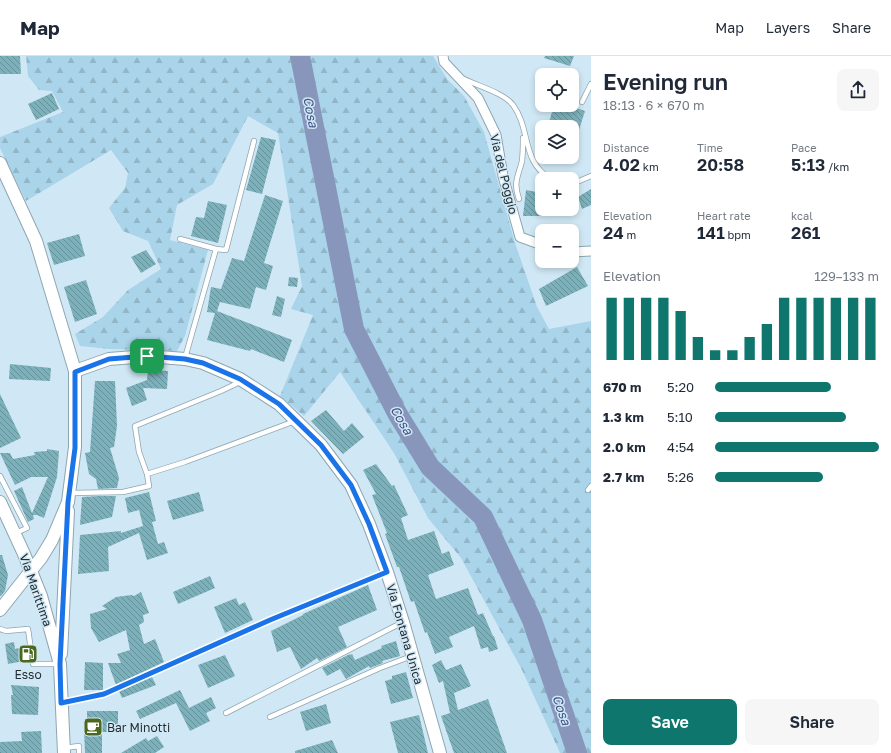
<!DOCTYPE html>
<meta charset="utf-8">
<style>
:root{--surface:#fff;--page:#f6f6f7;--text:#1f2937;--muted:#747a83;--line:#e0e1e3;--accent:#0f766e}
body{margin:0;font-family:"Golos Text",sans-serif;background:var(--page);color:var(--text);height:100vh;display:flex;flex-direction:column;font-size:15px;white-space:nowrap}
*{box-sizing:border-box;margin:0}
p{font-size:13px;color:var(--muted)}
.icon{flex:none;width:22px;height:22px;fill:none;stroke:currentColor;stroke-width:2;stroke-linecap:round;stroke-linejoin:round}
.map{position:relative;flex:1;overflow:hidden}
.panel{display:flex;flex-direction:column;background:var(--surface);width:300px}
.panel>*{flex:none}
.buttons{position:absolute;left:535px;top:12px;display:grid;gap:8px}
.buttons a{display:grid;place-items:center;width:44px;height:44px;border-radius:8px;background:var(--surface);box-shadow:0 2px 6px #0003;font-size:20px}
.pin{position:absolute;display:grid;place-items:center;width:34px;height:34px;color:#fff;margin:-17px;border-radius:8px;box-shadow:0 2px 6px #0006}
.round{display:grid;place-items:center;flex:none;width:42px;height:42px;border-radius:8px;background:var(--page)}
.head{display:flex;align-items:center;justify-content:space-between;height:68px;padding:0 12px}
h1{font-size:22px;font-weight:600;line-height:30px}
.stats{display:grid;grid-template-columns:repeat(3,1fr);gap:6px;height:68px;padding:4px 12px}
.stats div{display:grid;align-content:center}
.stats b{font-size:17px;font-weight:600}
.stats small{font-size:11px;font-weight:400}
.stats p{font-size:11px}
.chart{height:112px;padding:8px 12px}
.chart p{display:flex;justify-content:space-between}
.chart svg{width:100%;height:72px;margin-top:4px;stroke:var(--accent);stroke-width:6}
.button{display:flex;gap:8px;margin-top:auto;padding:8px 12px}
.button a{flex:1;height:46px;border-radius:8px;background:var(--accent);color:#fff;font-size:16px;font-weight:600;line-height:46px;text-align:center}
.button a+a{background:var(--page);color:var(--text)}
ul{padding:0 12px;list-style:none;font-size:13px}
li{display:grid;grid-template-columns:64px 48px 1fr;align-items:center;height:30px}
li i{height:10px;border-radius:5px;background:var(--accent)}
header{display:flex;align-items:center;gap:24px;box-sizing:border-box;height:56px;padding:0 20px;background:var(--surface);border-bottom:1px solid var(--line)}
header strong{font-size:19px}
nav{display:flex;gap:22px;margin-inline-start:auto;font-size:14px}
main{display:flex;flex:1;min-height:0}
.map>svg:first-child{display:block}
.forest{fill:url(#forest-firs)}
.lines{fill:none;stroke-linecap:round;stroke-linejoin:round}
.river{stroke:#8996bc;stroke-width:20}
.building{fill:url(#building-back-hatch)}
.lane-casing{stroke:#8fa6b1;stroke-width:6}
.street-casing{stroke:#8fa6b1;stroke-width:11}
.secondary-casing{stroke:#8fa6b1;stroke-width:14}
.lane{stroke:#fff;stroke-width:4.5}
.street{stroke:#fff;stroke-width:9}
.secondary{stroke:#fff;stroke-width:12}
.route-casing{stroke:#fff;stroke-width:8}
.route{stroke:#1a73e8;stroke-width:5}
.labels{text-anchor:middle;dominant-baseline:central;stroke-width:3;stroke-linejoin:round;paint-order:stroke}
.street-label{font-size:12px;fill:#242d32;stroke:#d0e8f5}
.poi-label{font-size:12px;fill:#242d32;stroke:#d0e8f5}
.water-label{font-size:13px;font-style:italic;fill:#435387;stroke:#d0e8f5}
</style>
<header>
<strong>Map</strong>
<nav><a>Map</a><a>Layers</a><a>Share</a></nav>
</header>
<main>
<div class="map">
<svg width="591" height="697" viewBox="0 0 591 697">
<defs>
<pattern id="forest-firs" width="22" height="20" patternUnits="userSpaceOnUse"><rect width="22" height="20" fill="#a9d4e9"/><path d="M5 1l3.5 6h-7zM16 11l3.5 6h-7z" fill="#91b6c8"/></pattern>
<pattern id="building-back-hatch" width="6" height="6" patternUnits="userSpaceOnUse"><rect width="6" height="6" fill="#7bb1bb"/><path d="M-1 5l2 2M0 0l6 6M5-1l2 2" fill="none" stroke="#659099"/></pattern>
</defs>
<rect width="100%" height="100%" fill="#d0e8f5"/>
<path class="forest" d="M26 0H433L447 23 464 40 484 76 515 187 537 251 549 273 591 265V697H560L522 614 461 502 428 462 394 397 340 316 304 360 280 340 313 259 291 253 302 230 278 77 248 60 213 128 177 149 170 184 208 194 185 280 177 295 109 293 80 290 75 278 103 261 128 234 161 213 148 185 123 175 109 152 125 132 128 117 111 94 26 145 0 92V81L63 56 52 35 39 34 28 20Z"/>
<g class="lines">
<path class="river" d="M300 0 354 273 397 357 430 411 483 461 532 564 577 697"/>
</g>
<path class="building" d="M0 0H20L21 18H0Z
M545 0H574L570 10 544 2Z
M52 37 59 53 36 64 28 48Z
M536 49H568L585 55 579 74 572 72V71L549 66 552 56 536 51Z
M261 81 276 84 262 138 246 134Z
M591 133V149L582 153 578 141Z
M526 134 542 137V160H523Z
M265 139 283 145 264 207 273 210 266 234 256 231 250 253 220 246 217 255 292 284 284 306 251 293 250 295 207 284 215 257 207 256 211 231 221 233 232 202 244 205Z
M208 145 227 149 218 187 191 180 196 161 204 162Z
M79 178 85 200 54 209 47 187Z
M146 194 156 208 141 217 131 201Z
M577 211 588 230 546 250 539 233Z
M289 221 298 222 297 231 288 230Z
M86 224 97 258 75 266 64 231Z
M277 240 285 243 281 261 272 259Z
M10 308 51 312 50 325 9 323Z
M148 314 168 315 167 333 143 332 147 344 132 350 126 332 147 324Z
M95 325H115L117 370 114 391 110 392 119 422 117 432 98 433 96 423 89 418 85 397 90 396Z
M0 338 21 382 0 392Z
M326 354 344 375 352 367 364 381 343 398 311 365Z
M47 393 59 395 57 421 44 462 37 459H33L34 463 28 466 14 435 22 431 32 457 48 421H31L15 429 0 397H10L13 403 35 399 34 396 47 395Z
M376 408 392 430 394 429 408 459 401 462 408 484 434 475 442 498 449 495 454 509 428 519 436 543 468 532 478 559 483 557 493 580H494L498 593 489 596 488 591 481 593 474 570 449 581 453 591 435 598 427 576 425 577 414 545 411 546 399 511H397L385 478 387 477 372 439 376 438 363 414Z
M149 436 156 465 152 466 158 488 164 486 168 497 147 504 139 477 108 491 109 515 78 518 80 479 121 475V477L143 470 139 454 128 457 125 442Z
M199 436 204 455 173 464 167 445Z
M99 440H116L112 461 80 469 82 441Z
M0 499H2L8 519 5 535 1 540H0Z
M210 520 215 532 178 548 173 536Z
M368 529 377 554 338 571 347 591 319 605 317 602 301 613 290 591 277 596 271 575 303 559V558Z
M141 536 149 557 143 559 144 566 139 569 144 588 155 583 164 606 116 629 108 607H121L117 598 130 594 126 574 99 586 91 572 90 558 107 553 102 550 116 541 131 539 134 540Z
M236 542 239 549 245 546 253 564 225 577 214 551Z
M396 585 400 600 382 605 383 607 370 612 369 610 346 623 340 613 327 620 322 612 350 598V599L352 598 355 604 382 592 381 590Z
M14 586 15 593 27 590 29 604 8 608 5 588Z
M225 599 235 620 208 632 198 609Z
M441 604 446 614 461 608 471 630 454 637 458 654 488 643 507 697H454L441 660 450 657 443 625 439 627 432 609Z
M85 606 103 607V634H84Z
M406 616 413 642 391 648 385 625 392 623V620Z
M152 621 156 629 122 642 119 635Z
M11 629 39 631 38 659 12 658 11 639H13Z
M180 634 189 652 211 641 216 652 206 657 210 665 190 675 176 647 140 663 136 655Z
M326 648 331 667 306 675 300 656Z
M87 655H118V676H102V697H85L84 673H87Z
M419 659 428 697H398L390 666Z
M41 675 42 697H0V686L22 685 21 676Z
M157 680 164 691 155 697H121L146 682 148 685Z
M332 684 338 697H295V695Z"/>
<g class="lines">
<defs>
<path id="lane" d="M464 23C478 30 504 37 513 49 531 73 521 106 551 123
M582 46 591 28
M572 128 591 120
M519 143C513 126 518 121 522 105 523 97 523 89 523 82
M180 183 216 193 185 302
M216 193 226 194 254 85
M147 418 139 396 135 370 221 335 242 325
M0 420 27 472 16 477
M588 434 591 430
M71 437 123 436 149 430 147 418 185 406 295 365
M0 573 6 575 28 573 33 608H59
M63 647 104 638 270 564 387 516
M226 657 403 566
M270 661 380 612 412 600
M64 692 79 690V697"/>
<path id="street" d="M443 0 444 6 478 42 496 79 503 120 520 181 542 189
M572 196 591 195"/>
<path id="secondary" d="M0 107 36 185 75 315V391L68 446 52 484 41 502 0 554
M75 315 109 303 147 300 185 303 203 307 240 323 279 348 321 389 351 429 369 468 387 516 403 566 440 697
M0 446 24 498 41 540 60 608 64 697
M61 598 68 455"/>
</defs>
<use href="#lane" class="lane-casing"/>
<use href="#street" class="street-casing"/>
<use href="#secondary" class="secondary-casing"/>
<use href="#lane" class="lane"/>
<use href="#street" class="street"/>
<use href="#secondary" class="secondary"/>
</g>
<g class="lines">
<defs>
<path id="route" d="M147 300 185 303 203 307 240 323 279 348 321 389 351 429 369 468 387 516 270 564 104 638 61 647 60 608 68 446 75 392V316L109 303Z"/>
</defs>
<use href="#route" class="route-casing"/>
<use href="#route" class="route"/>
</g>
<defs>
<symbol id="fuel-square" viewBox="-11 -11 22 22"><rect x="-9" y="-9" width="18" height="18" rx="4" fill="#4a691f" stroke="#d0e8f5"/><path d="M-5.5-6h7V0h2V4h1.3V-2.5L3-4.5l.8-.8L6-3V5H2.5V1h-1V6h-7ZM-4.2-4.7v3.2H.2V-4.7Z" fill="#fff"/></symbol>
<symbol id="cafe-square" viewBox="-11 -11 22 22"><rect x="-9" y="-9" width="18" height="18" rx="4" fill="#4a691f" stroke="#d0e8f5"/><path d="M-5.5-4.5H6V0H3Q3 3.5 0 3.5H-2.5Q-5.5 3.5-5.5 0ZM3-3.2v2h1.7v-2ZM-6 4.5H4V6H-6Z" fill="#fff"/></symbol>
</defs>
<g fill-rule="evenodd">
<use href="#fuel-square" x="17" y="587" width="22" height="22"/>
<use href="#cafe-square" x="82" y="660" width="22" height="22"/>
</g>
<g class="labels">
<g class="street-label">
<text transform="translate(504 118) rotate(76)">Via del Poggio</text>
<text transform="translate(36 534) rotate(71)">Via Marittima</text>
<text transform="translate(405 578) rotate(74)">Via Fontana Unica</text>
</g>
<g class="poi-label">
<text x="28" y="618">Esso</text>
<text x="107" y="671" text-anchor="start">Bar Minotti</text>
</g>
<g class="water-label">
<text transform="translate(311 56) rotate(79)">Cosa</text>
<text transform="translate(402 364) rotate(60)">Cosa</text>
<text transform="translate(562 654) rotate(71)">Cosa</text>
</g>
</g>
</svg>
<div class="buttons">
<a><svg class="icon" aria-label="locate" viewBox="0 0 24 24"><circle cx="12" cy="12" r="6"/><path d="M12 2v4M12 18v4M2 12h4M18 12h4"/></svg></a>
<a><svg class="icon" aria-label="layers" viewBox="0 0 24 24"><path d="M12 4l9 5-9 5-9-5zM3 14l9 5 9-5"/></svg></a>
<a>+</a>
<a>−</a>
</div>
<div class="pin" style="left:147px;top:300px;background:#1e9e55"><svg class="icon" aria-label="arrive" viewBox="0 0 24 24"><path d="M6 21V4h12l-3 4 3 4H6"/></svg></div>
</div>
<section class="panel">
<div class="head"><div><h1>Evening run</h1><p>18:13 · 6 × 670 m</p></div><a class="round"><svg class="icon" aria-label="share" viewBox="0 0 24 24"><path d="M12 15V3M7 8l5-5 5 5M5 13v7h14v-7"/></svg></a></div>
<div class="stats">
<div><p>Distance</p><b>4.02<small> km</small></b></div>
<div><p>Time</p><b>20:58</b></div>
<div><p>Pace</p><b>5:13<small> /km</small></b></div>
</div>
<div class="stats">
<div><p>Elevation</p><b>24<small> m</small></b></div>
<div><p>Heart rate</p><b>141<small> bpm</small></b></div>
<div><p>kcal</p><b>261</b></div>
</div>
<div class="chart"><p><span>Elevation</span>129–133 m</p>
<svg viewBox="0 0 160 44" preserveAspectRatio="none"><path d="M5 44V6M15 44V6M25 44V6M35 44V6M45 44V14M55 44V30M65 44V38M75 44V38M85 44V30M95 44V22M105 44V6M115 44V6M125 44V6M135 44V6M145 44V6M155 44V6"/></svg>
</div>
<ul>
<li><b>670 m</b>5:20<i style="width:71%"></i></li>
<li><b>1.3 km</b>5:10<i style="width:80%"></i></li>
<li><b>2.0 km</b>4:54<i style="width:100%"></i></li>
<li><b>2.7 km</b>5:26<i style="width:66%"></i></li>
</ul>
<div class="button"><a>Save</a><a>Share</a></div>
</section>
</main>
